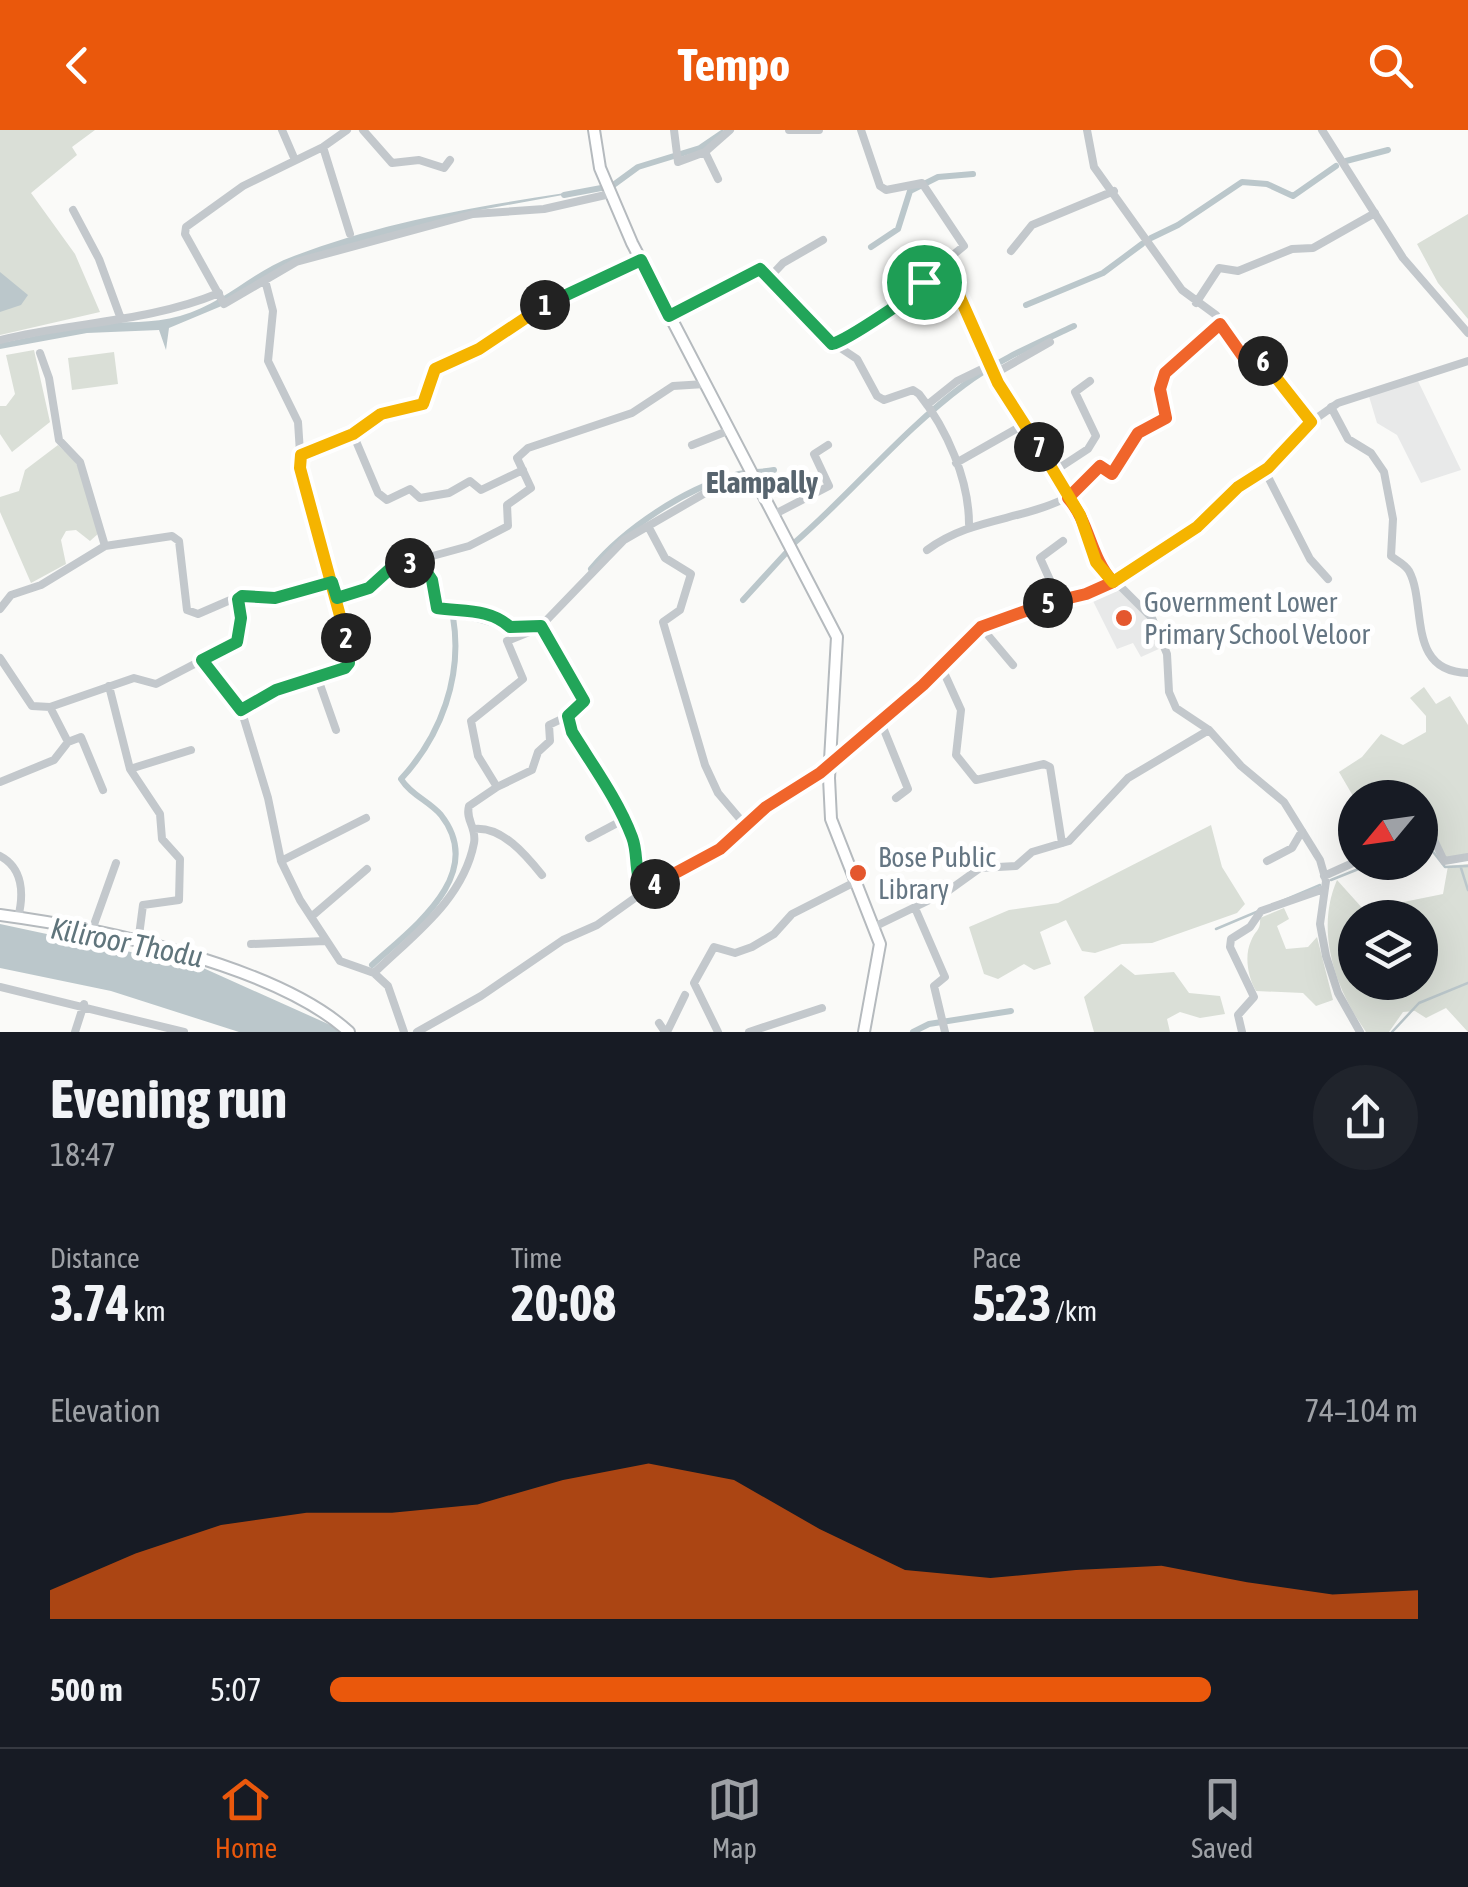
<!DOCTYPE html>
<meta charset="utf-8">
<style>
:root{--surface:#171b24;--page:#20242c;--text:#f1f3f6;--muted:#9ea1a6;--line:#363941;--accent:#ea580c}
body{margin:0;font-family:"Asap Condensed",sans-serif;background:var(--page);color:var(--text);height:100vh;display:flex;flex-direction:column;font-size:38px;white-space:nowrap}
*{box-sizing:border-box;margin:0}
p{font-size:32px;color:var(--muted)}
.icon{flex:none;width:55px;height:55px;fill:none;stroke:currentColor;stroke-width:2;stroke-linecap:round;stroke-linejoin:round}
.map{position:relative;height:902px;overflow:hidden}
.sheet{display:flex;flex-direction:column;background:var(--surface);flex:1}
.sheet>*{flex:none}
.needle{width:65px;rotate:241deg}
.buttons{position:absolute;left:1338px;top:650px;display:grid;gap:20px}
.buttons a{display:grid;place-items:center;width:100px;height:100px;border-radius:50%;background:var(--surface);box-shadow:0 10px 40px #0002;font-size:50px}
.pin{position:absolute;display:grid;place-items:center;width:85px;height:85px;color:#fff;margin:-42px;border:5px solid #fff;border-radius:50%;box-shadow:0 2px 10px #0007}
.km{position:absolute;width:50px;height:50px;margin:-25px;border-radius:50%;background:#222;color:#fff;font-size:28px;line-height:50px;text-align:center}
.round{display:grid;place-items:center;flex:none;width:105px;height:105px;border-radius:52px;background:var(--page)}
.headline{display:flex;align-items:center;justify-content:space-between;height:170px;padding:0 50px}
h1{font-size:55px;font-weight:700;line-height:75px}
.metrics{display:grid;grid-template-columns:repeat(3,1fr);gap:15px;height:170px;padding:10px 50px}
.metrics div{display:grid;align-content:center}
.metrics b{font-size:50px;font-weight:700}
.metrics small{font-size:28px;font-weight:400}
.metrics p{font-size:28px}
.chart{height:280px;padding:20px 50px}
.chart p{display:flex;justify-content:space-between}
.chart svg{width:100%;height:180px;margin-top:10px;fill:var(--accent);opacity:.7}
ul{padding:0 50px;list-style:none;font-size:32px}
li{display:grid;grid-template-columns:160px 120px 1fr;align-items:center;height:75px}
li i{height:25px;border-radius:12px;background:var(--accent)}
header{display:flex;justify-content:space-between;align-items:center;height:130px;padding:0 50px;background:var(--accent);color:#fff;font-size:45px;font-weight:700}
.tab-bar{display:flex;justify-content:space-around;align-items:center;height:140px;border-top:2px solid var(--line);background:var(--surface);font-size:28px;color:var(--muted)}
.tab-bar a{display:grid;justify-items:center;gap:5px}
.tab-bar .active{color:var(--accent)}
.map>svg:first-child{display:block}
.built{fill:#e8e9e9}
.green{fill:#dadfd7;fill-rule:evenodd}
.water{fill:#bbc7cb}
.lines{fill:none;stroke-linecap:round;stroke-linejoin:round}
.stream{stroke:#bbc7cb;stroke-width:2.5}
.canal{stroke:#bbc7cb;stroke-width:6}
.major-casing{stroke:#b5babe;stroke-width:14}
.minor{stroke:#c3c8cc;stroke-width:8}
.major{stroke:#fff;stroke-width:10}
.split-1-casing{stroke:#fff;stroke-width:20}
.split-2-casing{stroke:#fff;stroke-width:20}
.split-3-casing{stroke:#fff;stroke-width:20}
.split-4-casing{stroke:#fff;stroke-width:20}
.split-5-casing{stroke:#fff;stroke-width:20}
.split-6-casing{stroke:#fff;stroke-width:20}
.split-7-casing{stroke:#fff;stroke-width:20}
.split-8-casing{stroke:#fff;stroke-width:20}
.split-1{stroke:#22a559;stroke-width:12}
.split-2{stroke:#f5b400;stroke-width:12}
.split-3{stroke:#22a559;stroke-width:12}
.split-4{stroke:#22a559;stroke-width:12}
.split-5{stroke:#f0652b;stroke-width:12}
.split-6{stroke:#f0652b;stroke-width:12}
.split-7{stroke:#f5b400;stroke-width:12}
.split-8{stroke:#f5b400;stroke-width:12}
.poi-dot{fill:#e4572e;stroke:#fff;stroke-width:4}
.labels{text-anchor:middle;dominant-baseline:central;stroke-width:10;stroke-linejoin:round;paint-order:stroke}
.poi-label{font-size:28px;fill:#657683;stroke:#fff;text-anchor:start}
.neighbourhood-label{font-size:30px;font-weight:bold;fill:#57646e;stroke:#fff}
.water-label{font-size:30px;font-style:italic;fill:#60757c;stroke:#fff}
</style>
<header><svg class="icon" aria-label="back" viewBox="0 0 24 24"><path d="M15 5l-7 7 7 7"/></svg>Tempo<svg class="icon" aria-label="search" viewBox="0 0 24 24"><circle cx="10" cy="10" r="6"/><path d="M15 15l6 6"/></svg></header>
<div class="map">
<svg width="1468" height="902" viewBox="0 0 1468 902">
<rect width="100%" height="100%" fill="#fafaf8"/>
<path class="built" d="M1418 251 1461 340 1421 353 1397 305 1377 293 1368 263Z
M1118 457 1144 483 1161 518 1141 527 1133 513 1117 519 1092 469Z"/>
<path class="green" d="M0 0H95L72 17 77 25 31 63 75 124 100 182 0 205Z
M1468 84V189L1438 153 1417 114Z
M34 220 50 292 12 322 0 304V276H6L15 264 6 225Z
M114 222 118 254 72 260 68 228Z
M58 315 75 331 84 349 99 403 90 411 76 400 66 401 61 410 66 434 31 453 0 382V367L19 361 25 340Z
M1424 557 1436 574 1450 566 1468 595V724L1446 728 1432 702 1420 703V668L1389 667 1379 655 1353 666 1339 642 1362 627 1381 604 1403 615 1426 602V586L1410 568Z
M1211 695 1222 737 1245 774 1237 783 1152 813 1122 814 1095 823 1082 821 1066 790 1040 802 1051 834 1034 840 1024 834 998 849 984 844 969 797 1009 780 1058 773Z
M1468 734V902L1446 878 1426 888 1415 881 1403 882 1389 902H1366C1335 858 1315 801 1337 750L1364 780 1443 764 1448 736ZM1355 788H1420V852H1355Z
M1284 778 1289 789 1277 796 1286 819 1308 817 1317 807 1333 870 1316 876 1303 863 1256 861C1248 847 1244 826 1251 811 1255 800 1261 801 1260 788Z
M1121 834 1135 845 1174 842 1189 863 1220 866 1225 884 1200 888 1180 882 1167 889 1170 902H1094L1084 867Z"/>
<path class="water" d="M612 56 475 81 300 129 224 175 169 198 166 220 159 200 87 203 0 219V213C32 207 65 199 97 194 125 191 152 194 180 186 224 174 252 141 294 126 396 87 505 72 612 56Z
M0 142 28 165 21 175 0 182Z
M0 794 201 837 346 902H239L111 861 0 838Z"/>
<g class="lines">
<path class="stream" d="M1420 717 1430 718 1445 737 1468 736
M1461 738 1468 760
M1331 750 1376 732
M1216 799 1320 755
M1392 902 1419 873 1468 853"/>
<path class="canal" d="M1346 31 1388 20
M564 65 612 56 638 37 700 18 722 3
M1151 108 1178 95 1242 52 1267 54 1293 66 1336 36
M871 117 898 99 910 61 938 47 973 44
M1026 175 1103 143 1142 114
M793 414C852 363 902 301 964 255 997 230 1038 213 1074 196
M591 439C624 399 684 359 735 345 747 341 761 343 774 340
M743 470 786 423
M372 835C411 799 488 745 441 685 429 671 411 665 401 649 441 606 463 546 453 487 483 484 506 504 528 500
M913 902 929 894 1011 881"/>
<defs>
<path id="major" d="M594 0 600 38 632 113 837 507 829 648 831 689 880 814 864 902
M0 785C98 798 276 835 349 902"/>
</defs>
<use href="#major" class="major-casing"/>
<path class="minor" d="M282 0 295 30
M347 0 323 17 243 56 186 97 185 104 224 174 296 132 473 84 544 79 610 64
M363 0 392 33 419 30 444 38 450 30
M674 0 678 32 705 22 730 0
M789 0H819
M1087 0 1094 37 1182 160 1216 185 1244 229 1258 225 1311 292
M1322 0 1403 128 1468 203
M323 17 350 104
M705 22 718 49
M73 80 99 129 121 189
M1011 121 1032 95 1114 61
M945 135 998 253 1080 385 1096 432 1152 488 1167 524 1169 562 1176 578 1209 600 1241 636 1284 672 1320 730 1326 751 1320 794 1326 826 1338 863 1360 902
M769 148 783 133 823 110
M1196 173 1219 138 1238 141 1292 119 1313 118 1375 83
M669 186 759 139 824 207 857 229 877 266 884 270 913 260 919 264C947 299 969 350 969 394
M0 210C73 192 149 192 219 163
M838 213 914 166 928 145 964 116 922 53 886 60 880 56 861 0
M40 223 49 248 59 310 80 332 105 416
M994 244 1050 212
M927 275 957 251 990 235
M1331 277 1348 309 1371 323 1384 342 1393 389 1391 426C1397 431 1405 434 1409 441 1427 474 1406 542 1468 543
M353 304 378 363 387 370 410 359 420 368 449 363 470 351 481 360 523 340
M692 315 730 300
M301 325 353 304 381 284 423 274 435 239 479 219 539 179 641 130
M956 333 1025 294
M1264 339 1310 429 1328 449
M1053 342 1088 319 1096 306 1075 262 1090 251
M775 384 829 356 814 324 828 315
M648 396 665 428 691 444 680 480 663 492 705 635 718 663 746 696
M927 420C970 388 1019 391 1066 368 1078 362 1089 346 1099 336L1112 344 1138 303 1166 288 1160 259 1165 243 1219 195
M420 431 432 450 437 478C464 482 489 478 510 497L536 494 539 498
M337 467 369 458 396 436 469 416 508 396 507 375 531 358 517 328 528 318 632 283 673 256 705 254
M238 469 252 464 275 468 332 451
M1054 472V459L1040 428 1063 411
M0 479 11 465 41 455 105 416 172 406 179 411 187 480 198 484 235 468 240 474 237 512 156 554 134 548 50 577 32 576 0 528
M541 496 582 564 584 571 568 591C582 628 610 658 627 694 637 716 632 739 644 761
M981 497 1013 535
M202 530 241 579 268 668 281 731 300 770 340 831 374 843 388 856 404 902
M941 536 961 580 956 625 976 650 1044 634 1050 637 1062 713
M317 546 336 600
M109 556 130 639 160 684 162 709 180 729 179 770 143 775 138 813
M241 579 275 559 349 533 337 467 301 338 298 292 268 231 273 181 265 150
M880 590 908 659 896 668
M68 612 81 607 103 660
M130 639 191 620
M0 652 54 630 68 612 50 577
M497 657 532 640 538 622 550 611 549 595 568 586
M474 699C502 696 526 725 542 745
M589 708 625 689
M1420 708 1434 710 1444 731 1468 727
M0 726C23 738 24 764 18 788
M281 731 366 688
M1267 731 1292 718 1302 701
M1324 746 1355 732
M915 778 945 847 934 856 945 902
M311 787 367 739
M876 796 948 761 980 738 1016 736 1032 722 1069 711 1128 648 1209 600
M91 803 116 733
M251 814 325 811
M374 843C413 805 463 770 474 713 477 698 465 690 469 676L497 657 478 626 471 591 523 549 507 511 539 498 624 410 726 351H757
M0 857 184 902
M659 893 665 902
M75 902 84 874
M417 902 481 866 563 810 597 795 653 755 720 719 766 677 820 643 981 497 1113 452 1197 397 1238 357 1267 337 1311 292 1338 273 1468 231
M667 902 685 865
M718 902 694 853 714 817 735 823 752 817 774 804 792 784 855 752
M749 902 822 878
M1242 902 1238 885 1254 867 1230 817 1231 809 1250 797 1261 781 1324 759"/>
<use href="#major" class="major"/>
</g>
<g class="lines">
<defs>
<path id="split-1" d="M545 175 641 130 669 186 760 139 832 214C845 211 921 162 924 152"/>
<path id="split-2" d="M346 508 300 338 301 325 353 304 381 284 423 274 435 239 479 219 545 175"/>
<path id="split-3" d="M346 508 349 533 345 538 276 560 241 580 202 530 237 512 241 488 238 469 242 466 275 468 332 452 337 468 369 458 391 438 410 433"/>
<path id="split-4" d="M410 433 420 432 432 450 437 478C463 482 489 478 510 497L541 496 584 571 568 586 572 602C593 636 618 670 632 707 639 725 633 742 644 761L655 754"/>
<path id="split-5" d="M655 754 720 719 766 677 820 643 923 555 981 497 1048 473"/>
<path id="split-6" d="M1048 473 1086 464 1113 452C1090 427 1090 393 1068 368L1100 336 1112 344 1138 303 1166 288 1160 259 1165 243 1220 194 1244 228 1258 225 1263 231"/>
<path id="split-7" d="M1039 317 1080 385 1096 432 1113 452 1197 397 1238 357 1268 338 1311 292 1263 231"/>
<path id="split-8" d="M924 152 946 136 998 253 1039 317"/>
</defs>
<use href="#split-1" class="split-1-casing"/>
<use href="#split-2" class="split-2-casing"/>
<use href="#split-3" class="split-3-casing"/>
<use href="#split-4" class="split-4-casing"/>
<use href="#split-5" class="split-5-casing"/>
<use href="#split-6" class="split-6-casing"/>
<use href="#split-7" class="split-7-casing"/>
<use href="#split-8" class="split-8-casing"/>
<use href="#split-1" class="split-1"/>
<use href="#split-2" class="split-2"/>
<use href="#split-3" class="split-3"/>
<use href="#split-4" class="split-4"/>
<use href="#split-5" class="split-5"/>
<use href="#split-6" class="split-6"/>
<use href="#split-7" class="split-7"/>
<use href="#split-8" class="split-8"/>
</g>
<g class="poi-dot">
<circle cx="1124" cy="488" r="10"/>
<circle cx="858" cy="743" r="10"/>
</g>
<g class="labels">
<g class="poi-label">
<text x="1144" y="472">Government Lower<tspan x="1144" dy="32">Primary School Veloor</tspan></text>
<text x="878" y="727">Bose Public<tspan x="878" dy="32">Library</tspan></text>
</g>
<g class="neighbourhood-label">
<text x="762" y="352">Elampally</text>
</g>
<g class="water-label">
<text transform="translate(127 812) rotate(11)">Kiliroor Thodu</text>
</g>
</g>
</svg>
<div class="buttons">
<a><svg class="needle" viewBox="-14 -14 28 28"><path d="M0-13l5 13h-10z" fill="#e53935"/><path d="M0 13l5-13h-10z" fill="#9ea1a6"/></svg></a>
<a><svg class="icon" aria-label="layers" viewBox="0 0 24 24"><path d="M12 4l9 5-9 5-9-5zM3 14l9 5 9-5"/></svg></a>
</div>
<div class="pin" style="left:924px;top:152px;background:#1e9e55"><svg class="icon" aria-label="arrive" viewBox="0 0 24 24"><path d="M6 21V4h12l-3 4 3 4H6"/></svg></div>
<b class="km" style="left:545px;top:175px">1</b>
<b class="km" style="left:346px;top:508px">2</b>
<b class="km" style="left:410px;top:433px">3</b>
<b class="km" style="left:655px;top:754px">4</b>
<b class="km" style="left:1048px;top:473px">5</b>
<b class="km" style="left:1263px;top:231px">6</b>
<b class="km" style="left:1039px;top:317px">7</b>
</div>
<section class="sheet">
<div class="headline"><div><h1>Evening run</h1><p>18:47</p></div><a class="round"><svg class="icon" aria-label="share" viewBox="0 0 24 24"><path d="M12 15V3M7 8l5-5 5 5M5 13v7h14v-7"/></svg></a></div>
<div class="metrics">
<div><p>Distance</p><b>3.74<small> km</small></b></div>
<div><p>Time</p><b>20:08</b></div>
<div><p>Pace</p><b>5:23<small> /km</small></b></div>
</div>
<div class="chart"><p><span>Elevation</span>74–104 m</p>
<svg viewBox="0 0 160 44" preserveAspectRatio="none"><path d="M0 44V37L10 28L20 21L30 18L40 18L50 16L60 10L70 6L80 10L90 22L100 32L110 34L120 32L130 31L140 35L150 38L160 37V44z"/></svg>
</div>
<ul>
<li><b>500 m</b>5:07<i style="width:81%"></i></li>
</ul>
</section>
<nav class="tab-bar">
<a class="active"><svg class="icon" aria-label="home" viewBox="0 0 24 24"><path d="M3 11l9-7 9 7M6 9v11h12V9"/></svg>Home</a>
<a><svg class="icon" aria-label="map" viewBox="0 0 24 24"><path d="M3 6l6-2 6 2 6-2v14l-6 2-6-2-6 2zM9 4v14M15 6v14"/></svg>Map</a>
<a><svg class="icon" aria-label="saved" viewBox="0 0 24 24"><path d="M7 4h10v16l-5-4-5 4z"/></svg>Saved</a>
</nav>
